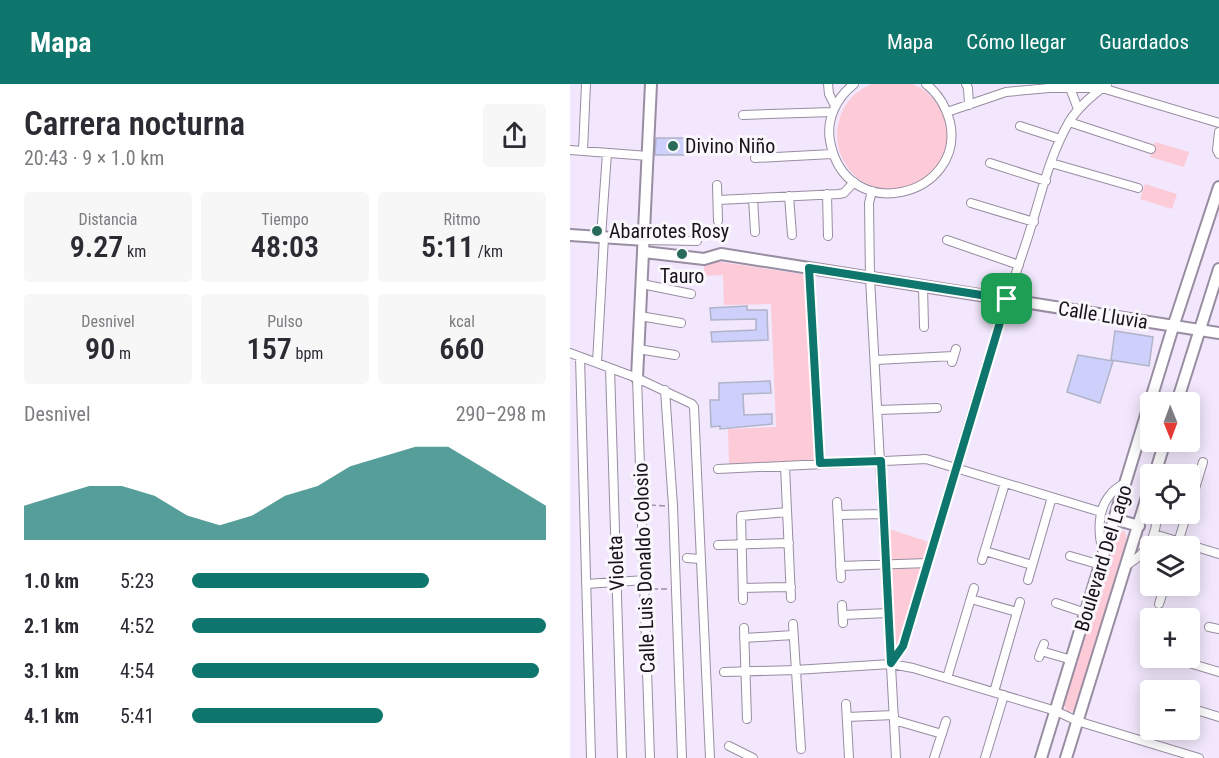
<!DOCTYPE html>
<html lang="es">
<meta charset="utf-8">
<style>
:root{--surface:#fff;--page:#f7f7f7;--text:#2b2b33;--muted:#7c7c81;--accent:#0f766e}
body{margin:0;font-family:"Roboto Condensed",sans-serif;background:var(--page);color:var(--text);height:100vh;display:flex;flex-direction:column;font-size:22px;white-space:nowrap}
*{box-sizing:border-box;margin:0}
p{font-size:20px;color:var(--muted)}
.icon{flex:none;width:33px;height:33px;fill:none;stroke:currentColor;stroke-width:2;stroke-linecap:round;stroke-linejoin:round}
.map{position:relative;flex:1;overflow:hidden}
.drawer{display:flex;flex-direction:column;background:var(--surface);width:570px}
.drawer>*{flex:none}
.needle{width:39px;rotate:179deg}
.fabs{position:absolute;left:570px;top:308px;display:grid;gap:12px}
.fabs a{display:grid;place-items:center;width:60px;height:60px;border-radius:6px;background:var(--surface);box-shadow:0 3px 15px #0003;font-size:30px}
.pin{position:absolute;display:grid;place-items:center;width:51px;height:51px;color:#fff;margin:-26px;border-radius:12px;box-shadow:0 3px 9px #0006}
.round{display:grid;place-items:center;flex:none;width:63px;height:63px;border-radius:6px;background:var(--page)}
.headline{display:flex;align-items:center;justify-content:space-between;height:102px;padding:0 24px}
h1{font-size:33px;font-weight:600;line-height:45px}
.figures{display:grid;grid-template-columns:repeat(3,1fr);gap:9px;height:102px;padding:6px 24px}
.figures div{display:grid;align-content:center;border-radius:6px;background:var(--page);text-align:center}
.figures b{font-size:30px;font-weight:600}
.figures small{font-size:16px;font-weight:400}
.figures p{font-size:16px}
.chart{height:168px;padding:12px 24px}
.chart p{display:flex;justify-content:space-between}
.chart svg{width:100%;height:108px;margin-top:6px;fill:var(--accent);opacity:.7}
ul{padding:0 24px;list-style:none;font-size:20px}
li{display:grid;grid-template-columns:96px 72px 1fr;align-items:center;height:45px}
li i{height:15px;border-radius:8px;background:var(--accent)}
header{display:flex;align-items:center;gap:36px;box-sizing:border-box;height:84px;padding:0 30px;background:var(--accent);color:#fff}
header strong{font-size:28px}
nav{display:flex;gap:33px;margin-inline-start:auto;font-size:21px}
main{display:flex;flex:1;min-height:0}
.map>svg:first-child{display:block}
.green{fill:#fdcbd7}
.building{fill:#cdd0fb;stroke:#b1b3c9;stroke-width:1.5}
.lines{fill:none;stroke-linecap:round;stroke-linejoin:round}
.street-casing{stroke:#988da1;stroke-width:10}
.secondary-casing{stroke:#988da1;stroke-width:14}
.path{stroke:#9990a0;stroke-width:1.5;stroke-dasharray:6 3;stroke-linecap:butt}
.street{stroke:#fff;stroke-width:8}
.secondary{stroke:#fff;stroke-width:10}
.route-casing{stroke:#fff;stroke-width:12}
.route{stroke:#0f766e;stroke-width:8}
.poi-dot{fill:#296b5b;stroke:#faf8fc;stroke-width:2}
.labels{text-anchor:middle;dominant-baseline:central;stroke-width:6;stroke-linejoin:round;paint-order:stroke}
.poi-label{font-size:20px;fill:#17131a;stroke:#faf8fc;text-anchor:start}
.street-label{font-size:20px;fill:#17131a;stroke:#faf8fc}
</style>
<header>
<strong>Mapa</strong>
<nav><a>Mapa</a><a>Cómo llegar</a><a>Guardados</a></nav>
</header>
<main>
<section class="drawer">
<div class="headline"><div><h1>Carrera nocturna</h1><p>20:43 · 9 × 1.0 km</p></div><a class="round"><svg class="icon" aria-label="share" viewBox="0 0 24 24"><path d="M12 15V3M7 8l5-5 5 5M5 13v7h14v-7"/></svg></a></div>
<div class="figures">
<div><p>Distancia</p><b>9.27<small> km</small></b></div>
<div><p>Tiempo</p><b>48:03</b></div>
<div><p>Ritmo</p><b>5:11<small> /km</small></b></div>
</div>
<div class="figures">
<div><p>Desnivel</p><b>90<small> m</small></b></div>
<div><p>Pulso</p><b>157<small> bpm</small></b></div>
<div><p>kcal</p><b>660</b></div>
</div>
<div class="chart"><p><span>Desnivel</span>290–298 m</p>
<svg viewBox="0 0 160 44" preserveAspectRatio="none"><path d="M0 44V30L10 26L20 22L30 22L40 26L50 34L60 38L70 34L80 26L90 22L100 14L110 10L120 6L130 6L140 14L150 22L160 30V44z"/></svg>
</div>
<ul>
<li><b>1.0 km</b>5:23<i style="width:67%"></i></li>
<li><b>2.1 km</b>4:52<i style="width:100%"></i></li>
<li><b>3.1 km</b>4:54<i style="width:98%"></i></li>
<li><b>4.1 km</b>5:41<i style="width:54%"></i></li>
</ul>
</section>
<div class="map">
<svg width="649" height="674" viewBox="0 0 649 674">
<rect width="100%" height="100%" fill="#f2e7fc"/>
<path class="green" d="M267 51a55 55 0 1 1 110 0a55 55 0 1 1-110 0Z
M585 58 619 68 614 83 580 73Z
M575 100 607 110 602 125 570 115Z
M134 178H151L237 191 244 377 159 380 158 345 206 343 201 220 154 221 153 191 134 192Z
M319 445 359 458 355 476 321 477Z
M548 446 555 447 557 457 507 625 498 629 493 619Z
M353 482 328 561 324 558 320 483Z"/>
<path class="building" d="M86 54H120L121 71H85Z
M177 222V226H197L198 256 142 258 141 248 186 246V235L141 236 140 224Z
M545 247 583 253 579 282 541 276Z
M508 271 543 277 530 319 497 308Z
M200 297 201 309 173 310 174 331 202 330V340L150 345V342L141 343 140 316H149V299Z"/>
<g class="lines">
<defs>
<path id="street" d="M258 0 259 10 265 22
M284 0C267 13 256 35 260 57 276 144 396 112 380 38 376 23 369 10 356 0
M396 0 398 4 399 21
M500 4 508 25
M377 28 436 8 479 4H532L649 39
M173 31 262 28
M499 38 581 65
M450 42 490 55
M649 48 647 66 649 70
M0 66 78 72
M13 67 16 0
M185 74 262 70
M420 79 476 97
M481 79 568 104
M147 101 148 137
M302 107 299 119 300 194 326 674
M257 110 258 152
M219 112 222 151
M183 114 185 148
M148 116 269 110 274 109 284 98
M401 119 464 138
M31 153 37 69
M75 156 127 157
M377 156 449 181
M239 184 250 379
M72 200 121 210
M353 202 354 243
M70 232 111 239
M68 265 105 271
M0 269 67 294 122 320 124 323 140 674
M10 273 21 674
M306 276 383 272
M382 278 386 265
M27 279 34 153
M40 284 52 674
M67 294 80 674
M95 306 103 422 112 674
M308 326 367 324
M215 382 221 514
M148 385 356 375 531 428
M267 418 271 494
M620 421 633 378
M268 431 313 430
M584 450 649 470
M148 461 219 459
M607 462 617 429
M415 467 462 481
M533 468C528 450 527 426 540 411 543 406 550 402 555 399
M500 472 531 481
M117 474 130 475
M412 476 435 399
M557 481C577 469 587 453 587 429
M270 482 358 479
M458 496 482 413
M16 500 75 496
M173 504 221 503
M401 515 447 528
M173 516 171 432 217 428
M486 519 516 529
M589 520 595 501
M272 521 273 539
M273 531 318 529
M223 540 231 665
M639 543 649 545
M174 544 177 635
M174 554 223 551
M471 567 502 576
M469 573 474 560
M599 573 649 588
M321 580 333 562C373 429 410 294 455 162 469 121 477 76 499 38 508 23 523 11 537 0
M154 588 225 586 321 580 343 584 486 627 507 637 629 674
M377 594 404 504
M424 608 450 518
M276 620 279 674
M620 624 649 633
M277 633 324 631
M324 636 372 650
M159 662 183 674
M364 674 376 637
M415 674 434 611"/>
<path id="secondary" d="M0 151 75 156
M74 168 134 175 151 170 649 249
M67 294 81 0
M607 318 649 185
M585 390 595 357
M544 435 569 442
M471 674 603 243 649 103
M496 674 580 403"/>
</defs>
<use href="#street" class="street-casing"/>
<use href="#secondary" class="secondary-casing"/>
<path class="path" d="M80 421 96 422
M82 505H98"/>
<use href="#street" class="street"/>
<use href="#secondary" class="secondary"/>
</g>
<g class="lines">
<defs>
<path id="route" d="M239 184 437 215 333 562 321 579 311 377 250 379Z"/>
</defs>
<use href="#route" class="route-casing"/>
<use href="#route" class="route"/>
</g>
<g class="poi-dot">
<circle cx="103" cy="62" r="6"/>
<circle cx="27" cy="147" r="6"/>
<circle cx="112" cy="170" r="6"/>
</g>
<g class="labels">
<g class="poi-label">
<text x="115" y="62">Divino Niño</text>
<text x="39" y="147">Abarrotes Rosy</text>
<text x="112" y="192" text-anchor="middle">Tauro</text>
</g>
<g class="street-label">
<text transform="translate(533 231) rotate(9)">Calle Lluvia</text>
<text transform="translate(533 474) rotate(-73)">Boulevard Del Lago</text>
<text transform="translate(46 479) rotate(-92)">Violeta</text>
<text transform="translate(74 484) rotate(-92)">Calle Luis Donaldo Colosio</text>
</g>
</g>
</svg>
<div class="fabs">
<a><svg class="needle" viewBox="-14 -14 28 28"><path d="M0-13l5 13h-10z" fill="#e53935"/><path d="M0 13l5-13h-10z" fill="#7c7c81"/></svg></a>
<a><svg class="icon" aria-label="locate" viewBox="0 0 24 24"><circle cx="12" cy="12" r="6"/><path d="M12 2v4M12 18v4M2 12h4M18 12h4"/></svg></a>
<a><svg class="icon" aria-label="layers" viewBox="0 0 24 24"><path d="M12 4l9 5-9 5-9-5zM3 14l9 5 9-5"/></svg></a>
<a>+</a>
<a>−</a>
</div>
<div class="pin" style="left:437px;top:215px;background:#1e9e55"><svg class="icon" aria-label="arrive" viewBox="0 0 24 24"><path d="M6 21V4h12l-3 4 3 4H6"/></svg></div>
</div>
</main>
